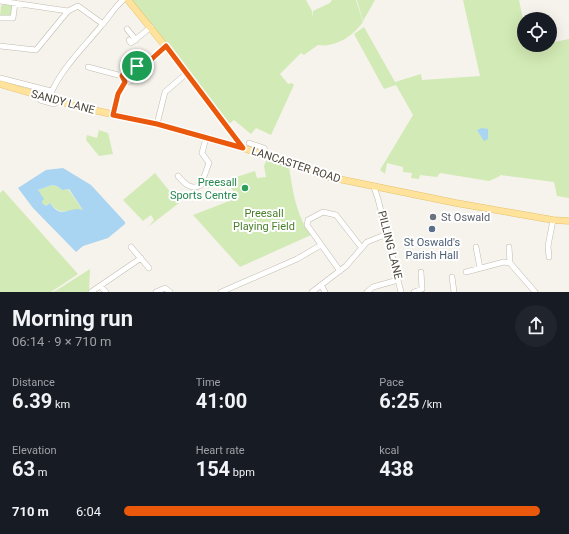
<!DOCTYPE html>
<meta charset="utf-8">
<style>
:root{--surface:#171b24;--page:#20242c;--text:#f1f3f6;--muted:#9ea1a6;--accent:#ea580c}
body{margin:0;font-family:Roboto,sans-serif;background:var(--page);color:var(--text);height:100vh;display:flex;flex-direction:column;font-size:15px;white-space:nowrap}
*{box-sizing:border-box;margin:0}
p{font-size:13px;color:var(--muted)}
.icon{flex:none;width:22px;height:22px;fill:none;stroke:currentColor;stroke-width:2;stroke-linecap:round;stroke-linejoin:round}
.map{position:relative;height:292px;overflow:hidden}
.side{display:flex;flex-direction:column;background:var(--surface);flex:1}
.side>*{flex:none}
.tools{position:absolute;left:517px;top:12px;display:grid;gap:8px}
.tools a{display:grid;place-items:center;width:40px;height:40px;border-radius:50%;background:var(--surface);box-shadow:0 4px 16px #0002;font-size:20px}
.pin{position:absolute;display:grid;place-items:center;width:34px;height:34px;color:#fff;margin:-17px;border:2px solid #fff;border-radius:50%;box-shadow:0 1px 4px #0007}
.round{display:grid;place-items:center;flex:none;width:42px;height:42px;border-radius:21px;background:var(--page)}
.summary{display:flex;align-items:center;justify-content:space-between;height:68px;padding:0 12px}
h1{font-size:22px;font-weight:700;line-height:30px}
.figures{display:grid;grid-template-columns:repeat(3,1fr);gap:6px;height:68px;padding:4px 12px}
.figures div{display:grid;align-content:center}
.figures b{font-size:20px;font-weight:700}
.figures small{font-size:11px;font-weight:400}
.figures p{font-size:11px}
ul{padding:0 12px;list-style:none;font-size:13px}
li{display:grid;grid-template-columns:64px 48px 1fr;align-items:center;height:30px}
li i{height:10px;border-radius:5px;background:var(--accent)}
.map>svg:first-child{display:block}
.green{fill:#d2eab5}
.water{fill:#a9d4f2;fill-rule:evenodd}
.lines{fill:none;stroke-linecap:round;stroke-linejoin:round}
.minor-casing{stroke:#c2bbae;stroke-width:6}
.major-casing{stroke:#e6c16a;stroke-width:7}
.minor{stroke:#fff;stroke-width:5}
.major{stroke:#ffe39c;stroke-width:6}
.route-casing{stroke:#fff;stroke-width:8}
.route{stroke:#ea580c;stroke-width:5}
.leisure-dot{fill:#2e9e5b;stroke:#fff;stroke-width:1.5}
.worship-dot{fill:#6b7280;stroke:#fff;stroke-width:1.5}
.service-dot{fill:#5c6f8a;stroke:#fff;stroke-width:1.5}
.labels{text-anchor:middle;dominant-baseline:central;stroke-width:4;stroke-linejoin:round;paint-order:stroke}
.street-label{font-size:11px;fill:#4b4439;stroke:#fff}
.leisure-label{font-size:11px;fill:#27864d;stroke:#fff;text-anchor:end}
.park-label{font-size:11px;fill:#4a7f2a;stroke:#fff}
.worship-label{font-size:11px;fill:#5b616d;stroke:#fff;text-anchor:start}
.service-label{font-size:11px;fill:#4e5e75;stroke:#fff}
</style>
<div class="map">
<svg width="569" height="292" viewBox="0 0 569 292">
<rect width="100%" height="100%" fill="#f6f3ec"/>
<path class="green" d="M131 0H306L312 11V18L313 11 330 3 332 0H356L363 22C353 36 335 48 318 45L304 55 301 53 280 74 288 84 292 83 294 85 271 135 256 128 251 134 234 120 229 124 187 67Z
M357 0H375L363 21Z
M463 0H519L524 24V45H528L529 48 550 45V43L569 39V198L557 196 554 182 500 175V173V176L489 181 440 173 437 177 420 175 419 179 411 178 412 173 403 172V167L387 163 385 174 380 170 413 115 396 85 384 89 354 34 364 27 395 82 421 74 422 80 480 76Z
M4 4 12 6V16H0L1 6Z
M99 130 108 133 113 154 99 156 86 140 87 135 97 138Z
M267 159 289 167C293 192 296 215 311 235L240 267 193 215 237 198 227 180 255 171 257 178 266 177 264 166Z
M155 173 179 203 148 227 154 220 151 215 143 221 123 200Z
M52 185 57 186 62 190 68 189 83 210 89 214 90 219 85 216 83 210C68 209 61 217 50 203L46 206 42 203 41 196 38 190Z
M3 190 78 274 51 292H0V193Z
M90 269 89 292H53L57 290Z"/>
<path class="water" d="M482 128 488 129V139L484 141 477 130Z
M63 168 91 185 125 222V224L108 238 83 246 76 252 33 208 18 188 46 170ZM52 185 57 186 62 190 69 189 83 210C69 205 62 221 50 203L46 206 42 203V201L44 199 38 190Z"/>
<g class="lines">
<defs>
<path id="minor" d="M0 1 68 11 78 6 103 24
M0 18H13L15 3
M127 29 136 40
M129 40 131 43 151 27
M0 46 36 50 68 11
M88 67 122 76
M0 78 51 91
M123 78 122 76C128 69 136 65 145 65
M39 95 40 100 54 104 58 101
M49 98C59 71 83 48 101 26 109 17 114 8 123 0
M113 115 118 94 125 82 131 81 141 74 144 71 145 65 166 46
M157 124 165 92 187 73
M249 143 264 148 265 150 263 155
M178 176C184 183 191 191 201 185L209 163 202 153 206 138
M374 187 378 199 401 292
M131 247 149 268
M476 247 480 268
M509 247 510 263 535 292
M549 257 548 246 553 220
M340 271 307 225 308 220 323 212 336 215 361 247
M421 272 422 289
M466 272 504 262 510 263
M452 277 454 292
M321 285 325 292
M100 286 106 292
M91 292 141 258
M156 292 165 288 170 292
M221 292 297 259 321 245
M312 292 346 266 367 242 387 234
M367 292 373 287 398 280
M414 292 422 289"/>
<path id="major" d="M128 0 187 73 243 148
M0 84 75 106 157 124 243 148 324 176 456 203 553 220 569 221"/>
</defs>
<use href="#minor" class="minor-casing"/>
<use href="#major" class="major-casing"/>
<use href="#minor" class="minor"/>
<use href="#major" class="major"/>
</g>
<g class="lines">
<defs>
<path id="route" d="M166 46 243 148 157 124 113 115 118 94 125 82 122 76 123 74 137 66 145 65Z"/>
</defs>
<use href="#route" class="route-casing"/>
<use href="#route" class="route"/>
</g>
<circle class="leisure-dot" cx="245" cy="188" r="4"/>
<circle class="worship-dot" cx="433" cy="217" r="4"/>
<circle class="service-dot" cx="432" cy="229" r="4"/>
<g class="labels">
<g class="street-label">
<text transform="translate(63 102) rotate(15)">SANDY LANE</text>
<text transform="translate(296 165) rotate(18)">LANCASTER ROAD</text>
<text transform="translate(390 245) rotate(76)">PILLING LANE</text>
</g>
<g class="leisure-label">
<text x="237" y="182">Preesall<tspan x="237" dy="13">Sports Centre</tspan></text>
</g>
<g class="park-label">
<text x="264" y="213">Preesall<tspan x="264" dy="13">Playing Field</tspan></text>
</g>
<g class="worship-label">
<text x="441" y="217">St Oswald</text>
</g>
<g class="service-label">
<text x="432" y="242">St Oswald's<tspan x="432" dy="13">Parish Hall</tspan></text>
</g>
</g>
</svg>
<div class="tools">
<a><svg class="icon" aria-label="locate" viewBox="0 0 24 24"><circle cx="12" cy="12" r="6"/><path d="M12 2v4M12 18v4M2 12h4M18 12h4"/></svg></a>
</div>
<div class="pin" style="left:137px;top:66px;background:#1e9e55"><svg class="icon" aria-label="arrive" viewBox="0 0 24 24"><path d="M6 21V4h12l-3 4 3 4H6"/></svg></div>
</div>
<section class="side">
<div class="summary"><div><h1>Morning run</h1><p>06:14 · 9 × 710 m</p></div><a class="round"><svg class="icon" aria-label="share" viewBox="0 0 24 24"><path d="M12 15V3M7 8l5-5 5 5M5 13v7h14v-7"/></svg></a></div>
<div class="figures">
<div><p>Distance</p><b>6.39<small> km</small></b></div>
<div><p>Time</p><b>41:00</b></div>
<div><p>Pace</p><b>6:25<small> /km</small></b></div>
</div>
<div class="figures">
<div><p>Elevation</p><b>63<small> m</small></b></div>
<div><p>Heart rate</p><b>154<small> bpm</small></b></div>
<div><p>kcal</p><b>438</b></div>
</div>
<ul>
<li><b>710 m</b>6:04<i style="width:96%"></i></li>
</ul>
</section>
